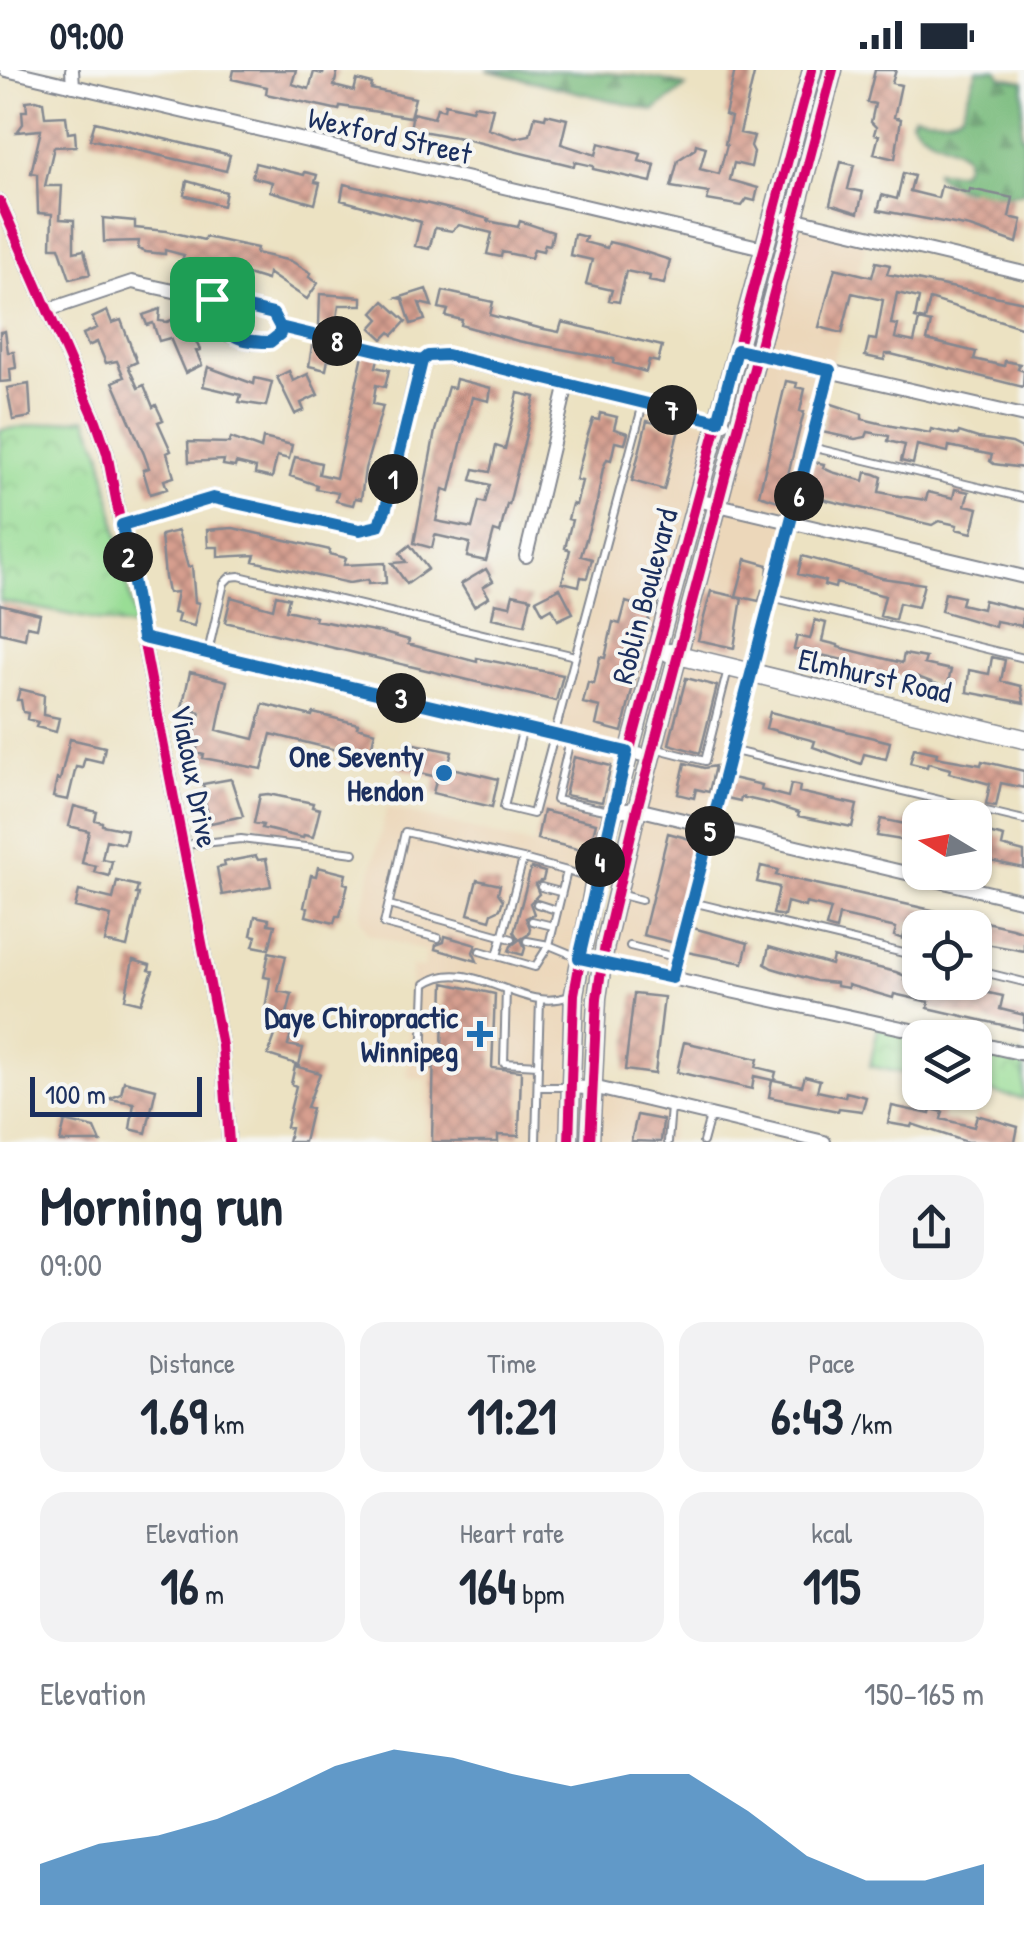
<!DOCTYPE html>
<meta charset="utf-8">
<style>
:root{--surface:#fff;--page:#f2f2f3;--text:#1f2937;--muted:#747a83;--accent:#1f6fb2}
body{margin:0;font-family:"Patrick Hand",sans-serif;background:var(--page);color:var(--text);height:100vh;display:flex;flex-direction:column;font-size:38px;white-space:nowrap}
*{box-sizing:border-box;margin:0}
p{font-size:32px;color:var(--muted)}
.icon{flex:none;width:55px;height:55px;fill:none;stroke:currentColor;stroke-width:2;stroke-linecap:round;stroke-linejoin:round}
.map{position:relative;height:1072px;overflow:hidden}
.panel{display:flex;flex-direction:column;background:var(--surface);flex:1}
.panel>*{flex:none}
.needle{width:65px;rotate:280deg}
.controls{position:absolute;left:902px;top:730px;display:grid;gap:20px}
.controls a{display:grid;place-items:center;width:90px;height:90px;border-radius:20px;background:var(--surface);box-shadow:0 2px 8px #0004;font-size:50px}
.scale{position:absolute;left:30px;bottom:25px;width:172px;box-sizing:border-box;padding-left:10px;border:5px solid #1b2f5e;border-top:0;font-size:28px;line-height:35px;white-space:nowrap;color:#1b2f5e;-webkit-text-stroke:8px #f6f6f2;paint-order:stroke}
.pin{position:absolute;display:grid;place-items:center;width:85px;height:85px;color:#fff;margin:-42px;border-radius:20px;box-shadow:0 5px 15px #0006}
.km{position:absolute;width:50px;height:50px;margin:-25px;border-radius:50%;background:#222;color:#fff;font-size:28px;line-height:50px;text-align:center}
.round{display:grid;place-items:center;flex:none;width:105px;height:105px;border-radius:30px;background:var(--page)}
.headline{display:flex;align-items:center;justify-content:space-between;height:170px;padding:0 40px}
h1{font-size:55px;font-weight:700;line-height:75px}
.metrics{display:grid;grid-template-columns:repeat(3,1fr);gap:15px;height:170px;padding:10px 40px}
.metrics div{display:grid;align-content:center;border-radius:25px;background:var(--page);text-align:center}
.metrics b{font-size:50px;font-weight:700}
.metrics small{font-size:28px;font-weight:400}
.metrics p{font-size:28px}
.chart{height:280px;padding:20px 40px}
.chart p{display:flex;justify-content:space-between}
.chart svg{width:100%;height:180px;margin-top:10px;fill:var(--accent);opacity:.7}
.status{display:flex;justify-content:space-between;align-items:center;height:70px;padding:0 50px;background:var(--surface);direction:ltr}
.status svg{height:28px;fill:currentColor}
.map>svg:first-child{display:block}
.built{fill:#ecd7ba}
.forest{fill:url(#forest-firs);stroke:#4a766e;stroke-width:2.5}
.park{fill:url(#park-crowns);stroke:#5a867a;stroke-width:2.5}
.building{fill:url(#building-cross-hatch)}
.lines{fill:none;stroke-linecap:round;stroke-linejoin:round}
.lane-casing{stroke:#848890;stroke-width:10}
.street-casing{stroke:#848890;stroke-width:16}
.secondary-casing{stroke:#848890;stroke-width:21}
.lane{stroke:#fff;stroke-width:6}
.street{stroke:#fff;stroke-width:12}
.secondary{stroke:#fff;stroke-width:18}
.cycleway-casing{stroke:#f6f6f2;stroke-width:16}
.cycleway{stroke:#d6006c;stroke-width:10}
.route-casing{stroke:#fff;stroke-width:20}
.route{stroke:#1f6fb2;stroke-width:12}
.poi-dot{fill:#1f6fb2;stroke:#f6f6f2;stroke-width:4}
.labels{text-anchor:middle;dominant-baseline:central;stroke-width:8;stroke-linejoin:round;paint-order:stroke}
.street-label{font-size:30px;fill:#1b2f5e;stroke:#f6f6f2}
.poi-label{font-size:30px;font-weight:bold;fill:#1b2f5e;stroke:#f6f6f2;text-anchor:end}
</style>
<div class="status"><b>09:00</b><svg viewBox="0 0 49 12"><path d="M0 12V9h3v3zM5 12V6h3v6zM10 12V3h3v9zM15 12V0h3v12zM26 1h20v11H26zM47 4h2v5h-2z"/></svg></div>
<div class="map">
<svg width="1024" height="1072" viewBox="0 0 1024 1072">
<defs>
<pattern id="forest-firs" width="22" height="20" patternUnits="userSpaceOnUse" patternTransform="scale(2.5)"><rect width="22" height="20" fill="#7abc7e"/><path d="M5 1l3.5 6h-7zM16 11l3.5 6h-7z" fill="#63996a"/></pattern>
<pattern id="park-crowns" width="20" height="18" patternUnits="userSpaceOnUse" patternTransform="scale(2.5)"><rect width="20" height="18" fill="#99dd95"/><path d="M2 6a3 3 0 1 1 6 0M12 15a3 3 0 1 1 6 0" fill="none" stroke="#83be83"/></pattern>
<pattern id="building-cross-hatch" width="8" height="8" patternUnits="userSpaceOnUse" patternTransform="scale(2.5)"><rect width="8" height="8" fill="#d79f8f"/><path d="M0 0l8 8M0 8l8-8" fill="none" stroke="#ae8278"/></pattern>
</defs>
<rect width="100%" height="100%" fill="#f6f6f2"/>
<filter id="ink" filterUnits="userSpaceOnUse"><feTurbulence type="fractalNoise" baseFrequency=".01" numOctaves="2"/><feDisplacementMap in="SourceGraphic" scale="20" xChannelSelector="R" yChannelSelector="G"/><feConvolveMatrix kernelMatrix="1 2 1 2 8 2 1 2 1" color-interpolation-filters="sRGB"/></filter>
<filter id="wash" filterUnits="userSpaceOnUse"><feTurbulence type="fractalNoise" baseFrequency=".0048" numOctaves="4" result="noise"/><feDisplacementMap in="SourceGraphic" scale="40" xChannelSelector="R" yChannelSelector="G"/><feGaussianBlur stdDeviation="2.25" result="paint"/><feColorMatrix in="noise" values="0 0 0 0 0 0 0 0 0 0 0 0 0 0 0 0 0 1.4 0 .05"/><feComposite in="paint" operator="in"/></filter>
<g filter="url(#wash)">
<rect width="100%" height="100%" fill="#ece2c2"/>
<path class="built" d="M795 152 867 169 741 623 670 905 605 890Z
M645 336 714 353 579 868 566 1072H424L427 1010 407 1007 411 897 424 898 426 881 368 864 360 848 387 737 534 775 554 668Z
M597 1017 673 1034 670 1072H595Z"/>
<path class="forest" d="M487 0C533 0 654 0 686 17L654 41Z
M977 0H997L1002 7 1024 11 1021 65 1024 66V123C1000 128 955 122 936 105V101L960 102 965 95V86C948 70 925 72 911 50L914 45C930 47 948 53 962 42Z"/>
<path class="park" d="M86 348 101 381 136 558 0 531V360Z
M878 957 920 968V1007L870 996Z
M975 977 1024 987V1029L975 1019Z"/>
<g id="blocks">
<path class="building" d="M234 0H296L292 14 309 19 314 2 323 4 324 0H338L334 16 354 21 357 10 372 14 371 19 415 28 410 47 340 36 339 40 266 24 267 17 232 9Z
M735 0H755L740 63 754 66 751 76 754 82 751 97 734 93 730 110 758 118 755 131 747 129 742 136 707 130 709 123 671 117 678 90 695 79 696 74 706 77 700 99 719 104 727 75 725 74 731 47 725 45Z
M875 0H896L892 13 901 15 894 47 901 49 895 89 874 84 879 65 874 64 876 57 871 52 875 34 867 32Z
M36 30 43 32 45 47 66 46 68 63 75 62 76 76 54 77 45 116H62L60 149 74 150V182L84 180 90 204 70 209 59 177H51L52 144 38 143 37 104 31 103 41 60 17 62 23 54 22 41H27L26 31Z
M445 34 472 40 474 35 493 38 488 59 515 68 530 65 535 46 545 48 546 44 567 49 561 74 596 85 599 73 641 84 639 91 655 95 651 112 593 99V96L575 92 574 96 461 68 410 59 413 43 434 48 437 38 444 40Z
M95 52 230 85 226 101 90 69Z
M841 92 854 95 848 119 863 122 858 143 830 134Z
M255 93 304 105 305 102 317 105 315 112 320 113 315 134 270 121 272 112 252 107Z
M903 103 914 106 910 121 938 128 941 116 969 123 970 119 1013 128 1009 147 1022 150 1017 173 970 157 878 140 882 125 897 129Z
M187 111 226 122 223 136 184 125Z
M344 114 458 141 489 149 488 151 518 157 520 151 553 162 550 175 545 174 543 181 534 179 531 188 502 182 501 187 487 184 492 163 459 155 452 161 435 158 429 179 415 176 421 152 341 130Z
M103 148 135 151V158L167 161 204 170 205 167 257 178 256 183 291 191 311 203 309 207 318 213 307 229 268 203 267 210 212 193 211 198 182 190 184 185 165 180V184L146 182 138 179 139 171 104 172Z
M574 164 586 167 584 172 607 178 609 172 626 176 670 190 664 214 649 211 650 206 626 201 619 232 609 230 612 220 586 214 592 190 570 185Z
M876 192 890 195 887 204 1024 232V258L930 229 925 250 915 248 919 228 897 223 891 254 898 255 895 268 914 272 919 250 931 253 927 270 976 282 974 289 1004 296 1005 291 1020 294 1018 299 1024 301 1023 317 891 284H885L884 290 865 286 869 269 876 270 883 230 852 223 842 263 819 257 835 198 872 207Z
M426 219 432 236 419 233 425 250 411 254 403 229 398 228Z
M443 221 493 232 490 245 539 258 559 262 562 252 662 276 658 292 649 290 646 302 613 293 614 289 518 271 461 255 462 250 446 246 448 240 439 238Z
M320 224 362 227V235H339L336 256 319 255Z
M384 231 406 251 393 265 390 262 383 269 371 258 379 249 373 243Z
M160 239 159 251 167 252 188 243 194 260 191 261 200 280 196 281 202 295 185 303 170 268 159 271 153 253 147 255 143 245Z
M107 241 112 253 121 250 137 292 128 296 138 318 144 315 153 337 156 335 163 350 158 352 171 381 167 383 174 407 164 410 167 419 150 424 143 400 149 398 144 384 113 312 124 307 117 291 106 293 97 272 88 276 83 264 97 258 92 248Z
M5 261 8 282H14L16 298 10 299 11 311 0 312V262Z
M313 269 341 276 338 287 333 285 332 290 328 289 326 300 309 296Z
M364 280 379 284 376 297 389 300 385 317 376 315 373 334 383 336 365 399 361 429 355 428 353 435 336 431 338 423 316 419 317 415 290 406 295 387 321 393 319 404 336 408Z
M208 297 254 314 255 308 272 312 266 336 239 332 241 325 203 316Z
M289 301 293 311 308 304 318 325 301 333 304 340 295 344 277 307Z
M456 309 491 318 489 331 472 327 450 421 443 419 436 451 472 458 479 431 485 433 490 415 471 410 474 399 490 402 496 376 505 379 518 323 535 327 509 435 507 434 500 463 494 461 486 491 467 487 470 473 435 465 432 478 414 473 435 361 448 317 454 318Z
M786 311 797 313 796 317 805 319 800 341 804 342 781 432 759 425Z
M29 314 31 347 13 350 7 318Z
M829 333 862 344V349L892 356 930 363 931 359 958 365 959 362 978 368 1012 373 1024 379V398L994 394 990 391 992 385 949 376 948 382 917 375 913 394 901 391 905 375 888 371 889 366 868 362 866 367 855 369 822 362Z
M600 343 617 347 614 359 628 363 625 374 615 372 611 390 607 389 603 398 597 432 581 486 592 489 587 508 581 507 579 516 562 512 570 480 565 478 572 450 568 449 572 434 576 435 582 411 576 410 587 367 593 349 599 350Z
M647 351 679 359 664 420 632 411Z
M231 368 261 379 263 368 292 375 289 389 277 386 272 408 255 404 256 398 236 393 235 397 223 395 224 390 189 392 188 372 229 373Z
M814 392 824 394 823 398 832 402 864 411 866 402 875 404 882 407 879 422 899 426 926 430 928 422 953 428 955 419 969 422 965 435 978 438 972 463 956 459 957 455 939 451 932 455 805 425Z
M233 458 330 480 329 484 346 488 344 495 385 493 386 513 368 514V510L349 513 308 504 253 491 255 485 218 487V477H208L207 460Z
M178 461 188 497 192 496 195 532 199 533 194 556 177 552 179 544 173 543 177 522 168 523 165 507 161 465Z
M410 475 428 499 407 514 392 493 406 492 400 483Z
M802 486 882 508 924 514 918 537 899 533 895 550 880 546 885 526 836 513 835 518 824 515 825 511 798 504Z
M746 489 768 495 766 521 762 520 759 531 736 526Z
M486 499 493 511 483 517 489 527 474 536 461 514Z
M560 518 573 543 558 550 552 538 543 543 536 530Z
M711 521 742 528 734 578 698 570Z
M945 523 963 527 961 534 982 539 984 530 1024 540 1022 556 996 551 995 557 941 541Z
M513 524 531 528 525 555 492 548 495 533 510 536Z
M276 525 289 528 286 540 316 547 315 550 380 562 409 570 408 574 477 592V588L563 605 556 631 225 552 231 527 273 539Z
M626 532 651 540 622 662 596 655 600 637 583 633 588 612 594 614 600 587 605 588 613 552 620 554Z
M0 534 40 544 37 558 27 556 25 569 0 563Z
M815 550 826 553 822 571 838 575V577L902 593 904 584 926 588 924 594 951 600 947 618 915 606 914 610 890 605 889 610 870 606 871 602 847 596 848 591 794 579 797 566 810 569Z
M992 587 1005 590 1001 611 1021 616 1024 633 967 622 969 600 989 604Z
M190 602 227 611 217 660 254 669 263 634 312 646 313 643 358 654 357 657 375 662 369 688 271 664 262 699 203 688 204 685 196 683 198 674 193 673 200 642 182 638Z
M686 608 717 616 700 683 669 674Z
M20 619 44 625 43 645 59 648 56 662 36 657 38 652 27 649 28 643 23 642 21 630H17Z
M770 642 890 672 886 689 864 684 861 694 813 677 815 671 766 658Z
M70 669 105 677 102 692 85 688 82 698 76 697 68 730 53 727 57 709 60 710Z
M406 672 452 682 448 697 498 709 492 737 433 723 437 707 398 698Z
M914 678 937 683 936 687 981 695 982 691 1024 701V718L1001 713 996 736 986 734 990 714 949 703 950 699 928 693 927 697 910 693Z
M574 687 611 696 602 732 565 725Z
M685 693 704 698 715 696 709 722 696 719 694 728 678 724Z
M732 708 762 715 761 720 788 727 791 714 800 716 799 722 857 735 852 757 798 746 799 743 772 734 741 727 740 731 727 728Z
M231 709 243 746 211 753 202 723 205 722 203 714Z
M268 724 313 733 312 737 320 739 313 767 304 765 303 768 262 758 263 755 254 753 260 725Z
M74 736 97 742 95 750 102 752V755L127 760 124 774 106 770 102 789 112 791 109 806 94 802 96 796 82 793 89 761 69 756Z
M543 741 596 753 589 782 537 769Z
M881 749 905 754 906 750 920 753V773L877 766Z
M984 762 1004 767 1002 776 1024 782V798L985 790 986 785 979 784Z
M668 763 701 772 675 873 643 865Z
M256 786 258 790 266 789 271 816 222 825 217 798 225 796 224 792Z
M761 796 778 800 776 805 1012 858 1024 862V881L975 872V858L947 852 946 858H938L908 851 903 869 894 866 896 858 839 845 836 860 826 857 831 839 806 833 805 837 787 832 784 846 773 844 779 817 757 812Z
M318 797 346 804 344 813 348 814 340 846H336L334 853 306 846 308 838 304 837 311 805 316 806Z
M531 798 545 802 543 810 535 814 539 824 530 833 534 844 526 848 530 858 529 864 521 869 525 878 523 885 509 881 511 876 519 870 514 862Z
M477 810 500 815 498 823 503 830 500 839 492 843 490 850 468 844Z
M117 811 138 816 136 824H139L127 877 105 872 111 846 75 837 79 821 113 829Z
M255 846 269 849 268 854 275 855 269 879 253 876 256 866 251 865Z
M693 858 748 873 743 893 687 882Z
M445 866 476 875 473 882 477 891 435 879 436 875 444 872Z
M769 877 831 895 833 887 896 902 905 906 904 910 925 915V918L954 922 956 912H966L965 918 1003 926 1000 939 1024 945V960L928 938 929 932 894 924 893 928 848 915V918L836 916V913L816 911 772 898 765 894Z
M269 882 286 886 278 921 292 924 285 952 264 947 270 908 264 907Z
M133 890 150 895 149 900 153 901 141 933 125 929Z
M444 913 495 924 492 998 521 1001 519 1066 498 1065V1072H432L434 977 442 978Z
M634 924 664 927 655 1004 625 1000Z
M277 960 291 963 288 975 303 978 299 995 268 985Z
M684 972 758 989 756 997 776 1002 774 1010 802 1016 805 1006 820 1010 817 1021 845 1027 846 1022 866 1027 862 1041 839 1038 838 1041 769 1027 772 1010 754 1006 752 1019 677 1002Z
M295 996 320 1003 307 1037 312 1038 304 1072H288L291 1058 286 1057 296 1016 291 1014Z
M124 1011 156 1019 146 1063 130 1059 134 1033 109 1029 121 1024Z
M892 1036 930 1044 931 1039 943 1042 941 1049 974 1057 977 1045 1018 1057 1015 1072H967L912 1054 911 1057 888 1053Z
M637 1045 663 1050 661 1072 631 1071Z
M65 1051 95 1058 101 1072H60Z"/>
</g>
</g>
<g filter="url(#ink)">
<use href="#blocks" fill-opacity="0" stroke="#848890" stroke-width="2.5"/>
<g class="lines">
<defs>
<path id="lane" d="M811 377 1024 428
M771 527 1024 588
M208 582 224 513 230 507 239 506 575 586
M523 657 504 737 533 744 643 334
M570 670 556 730 610 741
M654 678 705 691 728 599
M730 680 1024 750
M185 775 241 769 354 783
M541 817 560 822
M618 824 641 830
M692 832 920 887
M537 834 556 840
M389 835 512 869
M532 851 553 856
M438 868 384 854 405 762 523 789
M527 871 549 875 535 897 497 886 523 789 567 801
M630 876 671 886
M480 881 497 886
M578 887 549 875 567 801 594 810
M975 900 1024 912
M673 907 830 301
M506 919 504 993 538 995 540 930
M422 991 425 914C471 883 520 945 569 926
M538 1017H566
M536 1072 538 995
M668 1072 671 1037
M703 1072 710 1046"/>
<path id="street" d="M6 0 763 178
M72 0 73 16
M0 131 96 351 107 383 222 976 229 1072
M788 147 1024 203
M211 229 273 244 279 252 280 264C267 278 244 272 228 264Z
M48 240 132 212 211 229
M737 280 1024 346
M697 430 1024 507
M122 455 213 427 360 460 378 456 386 438 417 303 422 291 437 284 724 353
M526 486 567 314
M143 567 651 687
M614 741 637 739 1024 831
M579 888 948 968
M975 973 1024 984
M572 1017 601 1019 824 1072"/>
<path id="secondary" d="M670 583 1024 669
M569 1072 574 924 595 810 812 0
M590 1072 597 928 605 875 637 739 833 0"/>
</defs>
<use href="#lane" class="lane-casing"/>
<use href="#street" class="street-casing"/>
<use href="#secondary" class="secondary-casing"/>
<use href="#lane" class="lane"/>
<use href="#street" class="street"/>
<use href="#secondary" class="secondary"/>
<defs>
<path id="cycleway" d="M0 131 96 351 107 383 222 976 229 1072
M280 257 422 291
M569 1072 574 924 595 810 812 0
M590 1072 597 928 605 875 637 739 833 0"/>
</defs>
<use href="#cycleway" class="cycleway-casing"/>
<use href="#cycleway" class="cycleway"/>
</g>
</g>
<g class="lines" filter="url(#ink)">
<defs>
<path id="route" d="M212 229 273 244 280 257 422 291 386 438 378 456 360 460 213 428 122 455 143 568 627 682 579 888 672 908 830 300 737 280 718 351 447 285 428 286 422 291 280 257V264L270 272C230 272 225 263 212 229"/>
</defs>
<use href="#route" class="route-casing"/>
<use href="#route" class="route"/>
</g>
<g class="poi-dot">
<circle cx="444" cy="703" r="10"/>
<path d="M475 949h10v10h10v10h-10v10h-10v-10h-10v-10h10z"/>
</g>
<g class="labels">
<g class="street-label">
<text transform="translate(390 65) rotate(13)">Wexford Street</text>
<text transform="translate(644 526) rotate(-75)">Roblin Boulevard</text>
<text transform="translate(875 605) rotate(13)">Elmhurst Road</text>
<text transform="translate(195 706) rotate(79)">Vialoux Drive</text>
</g>
<g class="poi-label">
<text x="424" y="686">One Seventy<tspan x="424" dy="34">Hendon</tspan></text>
<text x="458" y="947">Daye Chiropractic<tspan x="458" dy="34">Winnipeg</tspan></text>
</g>
</g>
</svg>
<div class="controls">
<a><svg class="needle" viewBox="-14 -14 28 28"><path d="M0-13l5 13h-10z" fill="#e53935"/><path d="M0 13l5-13h-10z" fill="#747a83"/></svg></a>
<a><svg class="icon" aria-label="locate" viewBox="0 0 24 24"><circle cx="12" cy="12" r="6"/><path d="M12 2v4M12 18v4M2 12h4M18 12h4"/></svg></a>
<a><svg class="icon" aria-label="layers" viewBox="0 0 24 24"><path d="M12 4l9 5-9 5-9-5zM3 14l9 5 9-5"/></svg></a>
</div>
<div class="scale">100 m</div>
<div class="pin" style="left:212px;top:229px;background:#1e9e55"><svg class="icon" aria-label="arrive" viewBox="0 0 24 24"><path d="M6 21V4h12l-3 4 3 4H6"/></svg></div>
<b class="km" style="left:393px;top:409px">1</b>
<b class="km" style="left:128px;top:487px">2</b>
<b class="km" style="left:401px;top:628px">3</b>
<b class="km" style="left:600px;top:792px">4</b>
<b class="km" style="left:710px;top:761px">5</b>
<b class="km" style="left:799px;top:426px">6</b>
<b class="km" style="left:672px;top:340px">7</b>
<b class="km" style="left:337px;top:271px">8</b>
</div>
<section class="panel">
<div class="headline"><div><h1>Morning run</h1><p>09:00</p></div><a class="round"><svg class="icon" aria-label="share" viewBox="0 0 24 24"><path d="M12 15V3M7 8l5-5 5 5M5 13v7h14v-7"/></svg></a></div>
<div class="metrics">
<div><p>Distance</p><b>1.69<small> km</small></b></div>
<div><p>Time</p><b>11:21</b></div>
<div><p>Pace</p><b>6:43<small> /km</small></b></div>
</div>
<div class="metrics">
<div><p>Elevation</p><b>16<small> m</small></b></div>
<div><p>Heart rate</p><b>164<small> bpm</small></b></div>
<div><p>kcal</p><b>115</b></div>
</div>
<div class="chart"><p><span>Elevation</span>150–165 m</p>
<svg viewBox="0 0 160 44" preserveAspectRatio="none"><path d="M0 44V34L10 29L20 27L30 23L40 17L50 10L60 6L70 8L80 12L90 15L100 12L110 12L120 21L130 32L140 38L150 38L160 34V44z"/></svg>
</div>
</section>
